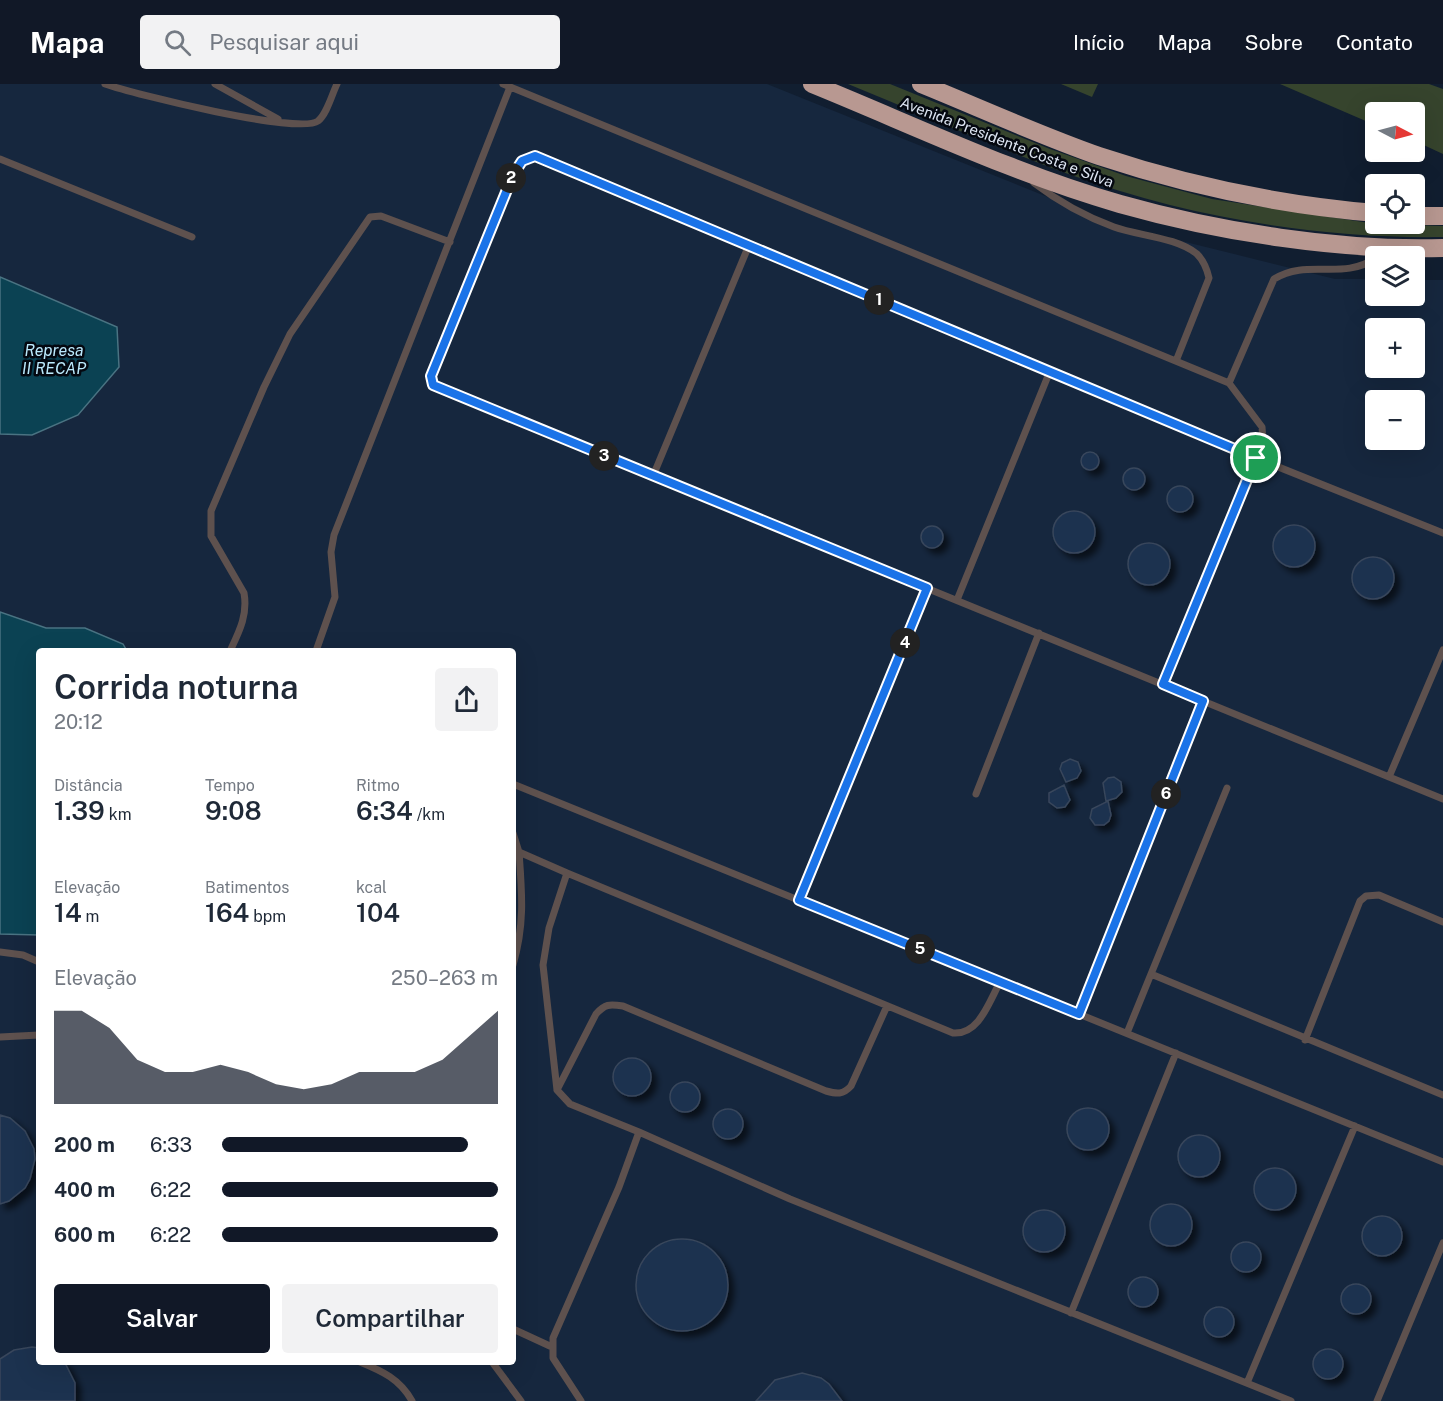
<!DOCTYPE html>
<html lang="pt">
<meta charset="utf-8">
<style>
:root{--surface:#fff;--page:#f2f2f3;--text:#1f2937;--muted:#747a83;--accent:#111827}
body{margin:0;font-family:"Public Sans",sans-serif;background:var(--page);color:var(--text);height:100vh;display:flex;flex-direction:column;font-size:22px;white-space:nowrap}
*{box-sizing:border-box;margin:0}
p{font-size:20px;color:var(--muted)}
.icon{flex:none;width:33px;height:33px;fill:none;stroke:currentColor;stroke-width:2;stroke-linecap:round;stroke-linejoin:round}
.map{position:relative;flex:1;overflow:hidden}
.details{position:absolute;left:36px;top:564px;width:480px;height:717px;display:flex;flex-direction:column;background:var(--surface);border-radius:6px;box-shadow:0 6px 24px #0002}
.details>*{flex:none}
.needle{width:39px;rotate:96deg}
.tools{position:absolute;left:1365px;top:18px;display:grid;gap:12px}
.tools a{display:grid;place-items:center;width:60px;height:60px;border-radius:6px;background:var(--surface);box-shadow:0 6px 24px #0002;font-size:30px}
.pin{position:absolute;display:grid;place-items:center;width:51px;height:51px;color:#fff;margin:-26px;border:3px solid #fff;border-radius:50%;box-shadow:0 2px 6px #0007}
.km{position:absolute;width:30px;height:30px;margin:-15px;border-radius:50%;background:#222;color:#fff;font-size:16px;line-height:30px;text-align:center}
.round{display:grid;place-items:center;flex:none;width:63px;height:63px;border-radius:6px;background:var(--page)}
.headline{display:flex;align-items:center;justify-content:space-between;height:102px;padding:0 18px}
h1{font-size:33px;font-weight:600;line-height:45px}
.stats{display:grid;grid-template-columns:repeat(3,1fr);gap:9px;height:102px;padding:6px 18px}
.stats div{display:grid;align-content:center}
.stats b{font-size:26px;font-weight:600}
.stats small{font-size:16px;font-weight:400}
.stats p{font-size:16px}
.chart{height:168px;padding:12px 18px}
.chart p{display:flex;justify-content:space-between}
.chart svg{width:100%;height:108px;margin-top:6px;fill:var(--accent);opacity:.7}
.action{display:flex;gap:12px;margin-top:auto;padding:12px 18px}
.action a{flex:1;height:69px;border-radius:6px;background:var(--accent);color:#fff;font-size:24px;font-weight:600;line-height:69px;text-align:center}
.action a+a{background:var(--page);color:var(--text)}
ul{padding:0 18px;list-style:none;font-size:20px}
li{display:grid;grid-template-columns:96px 72px 1fr;align-items:center;height:45px}
li i{height:15px;border-radius:8px;background:var(--accent)}
header{display:flex;align-items:center;gap:36px;box-sizing:border-box;height:84px;padding:0 30px;background:var(--accent);color:#fff}
header strong{font-size:28px}
nav{display:flex;gap:33px;margin-inline-start:auto;font-size:21px}
.search{width:420px;height:54px;background:var(--page);display:flex;align-items:center;gap:15px;box-sizing:border-box;padding:0 21px;border-radius:6px;color:var(--muted);font-size:22px}
.map>svg:first-child{display:block}
.built{fill:#16273e;fill-rule:evenodd}
.green{fill:#36442d}
.water{fill:#0b4253;stroke:#4a7382;stroke-width:1.5}
.building{fill:#1d3250;stroke:#38465b;stroke-width:1.5;filter:url(#shadow)}
.lines{fill:none;stroke-linecap:round;stroke-linejoin:round}
.lane{stroke:#5e514e;stroke-width:7}
.highway{stroke:#b89891;stroke-width:18}
.route-casing{stroke:#fff;stroke-width:12}
.route{stroke:#1a73e8;stroke-width:8}
.labels{text-anchor:middle;dominant-baseline:central;stroke-width:5;stroke-linejoin:round;paint-order:stroke}
.street-label{font-size:15px;fill:#dce4f1;stroke:#040810}
.water-label{font-size:16px;font-style:italic;fill:#bbe9fc;stroke:#040810}
</style>
<header>
<strong>Mapa</strong>
<div class="search"><svg class="icon" aria-label="search" viewBox="0 0 24 24"><circle cx="10" cy="10" r="6"/><path d="M15 15l6 6"/></svg>Pesquisar aqui</div>
<nav><a>Início</a><a>Mapa</a><a>Sobre</a><a>Contato</a></nav>
</header>
<div class="map">
<svg width="1443" height="1317" viewBox="0 0 1443 1317">
<defs>
<filter id="shadow"><feDropShadow dx="5.5" dy="5.5" stdDeviation="3" flood-color="#0009"/></filter>
</defs>
<rect width="100%" height="100%" fill="#111e30"/>
<path class="built" d="M0 0H767L1117 141 1335 195H1375L1376 212H1414L1415 196H1443V1317H0ZM1376 244H1414V284H1376ZM1376 316H1414V356H1376ZM39 567H513V1278H39Z"/>
<path class="green" d="M848 0H890L1050 65 1126 92 1212 115 1376 140 1443 142V153C1318 155 1189 133 1071 91 996 64 922 30 848 0Z
M1061 0H1098L1092 13Z
M1280 0H1429L1443 5V70L1415 57 1414 28H1376L1375 41Z"/>
<path class="water" d="M0 193 117 243 119 283 78 331 32 351 0 350Z
M0 528 46 544H85L123 560 127 567H39V851L0 850Z"/>
<path class="building" d="M1081 377a9 9 0 1 1 18 0a9 9 0 1 1-18 0Z
M1123 395a11 11 0 1 1 22 0a11 11 0 1 1-22 0Z
M1167 415a13 13 0 1 1 26 0a13 13 0 1 1-26 0Z
M1053 448a21 21 0 1 1 42 0a21 21 0 1 1-42 0Z
M1273 462a21 21 0 1 1 42 0a21 21 0 1 1-42 0Z
M921 453a11 11 0 1 1 22 0a11 11 0 1 1-22 0Z
M1128 480a21 21 0 1 1 42 0a21 21 0 1 1-42 0Z
M1352 494a21 21 0 1 1 42 0a21 21 0 1 1-42 0Z
M1070 675 1078 678 1081 687 1077 694 1066 698 1060 685 1062 679Z
M1114 693 1121 698 1122 708 1116 714 1106 717 1103 699 1108 694Z
M1064 701 1070 716 1065 723 1057 724 1049 718V709Z
M1108 717 1111 731 1109 737 1104 741H1095L1090 734 1092 725Z
M613 993a19 19 0 1 1 38 0a19 19 0 1 1-38 0Z
M670 1013a15 15 0 1 1 30 0a15 15 0 1 1-30 0Z
M1067 1045a21 21 0 1 1 42 0a21 21 0 1 1-42 0Z
M713 1040a15 15 0 1 1 30 0a15 15 0 1 1-30 0Z
M0 1031 10 1034 25 1047 34 1065 35 1075 30 1095 25 1104 9 1117 0 1120Z
M1178 1072a21 21 0 1 1 42 0a21 21 0 1 1-42 0Z
M1254 1105a21 21 0 1 1 42 0a21 21 0 1 1-42 0Z
M1150 1141a21 21 0 1 1 42 0a21 21 0 1 1-42 0Z
M1023 1147a21 21 0 1 1 42 0a21 21 0 1 1-42 0Z
M1362 1152a20 20 0 1 1 40 0a20 20 0 1 1-40 0Z
M636 1201a46 46 0 1 1 92 0a46 46 0 1 1-92 0Z
M1231 1173a15 15 0 1 1 30 0a15 15 0 1 1-30 0Z
M1128 1208a15 15 0 1 1 30 0a15 15 0 1 1-30 0Z
M1341 1215a15 15 0 1 1 30 0a15 15 0 1 1-30 0Z
M1204 1238a15 15 0 1 1 30 0a15 15 0 1 1-30 0Z
M32 1263 39 1264V1278H64L66 1281 75 1299V1317H0V1275L14 1266Z
M1313 1280a15 15 0 1 1 30 0a15 15 0 1 1-30 0Z
M802 1289 821 1294 829 1300 842 1317H756L775 1296Z"/>
<g class="lines">
<path class="lane" d="M105 0C133 10 299 51 318 37 327 30 332 10 337 0
M215 0 278 35
M503 0 1229 299 1262 343 1263 356 1163 600
M0 75 192 153
M1034 99C1059 118 1084 132 1114 143 1139 152 1176 153 1197 170 1204 177 1207 185 1209 194L1176 277
M1229 299 1274 195C1308 174 1342 197 1376 174
M653 392 749 161
M1443 449 1256 374 542 73H528L516 82 431 292 433 301 439 305 1443 715
M957 516 1050 287
M230 567C239 548 248 531 244 509L211 452V427L264 303 290 250 370 133 381 132 450 158
M316 567 335 513 331 468 334 451 510 3
M1389 693 1443 566
M513 700 1443 1078
M976 710 1039 549
M513 749 519 768 567 789
M799 816 927 504
M0 868 23 871 39 878
M513 881C525 840 522 809 519 768
M1151 890 1227 704
M1079 930 1203 617
M1127 949 1151 890 1443 1011
M0 953 39 951
M1305 956 1360 817 1366 812 1379 811 1443 838
M557 1006 596 930C605 920 609 920 623 922L826 1007C837 1010 843 1011 851 1002L887 922
M639 1048 790 1115 1291 1317
M1071 1229 1176 969
M513 1245 552 1263
M360 1278C382 1287 400 1295 412 1317
M492 1278 521 1317
M1247 1299 1355 1042
M581 1317 553 1274V1254L619 1103 639 1048 570 1020 557 1006 543 881 549 844 567 789 953 949C979 951 989 918 1000 898
M1377 1317 1443 1159"/>
<path class="highway" d="M812 0C913 41 1015 90 1120 120 1219 148 1340 167 1443 164
M921 0C980 24 1039 51 1099 72 1189 102 1281 121 1376 129
M1414 132H1443"/>
</g>
<g class="lines">
<defs>
<path id="route" d="M535 72 1256 374 1163 600 1203 617 1079 930 799 816 927 504 433 301 431 292 513 91 522 77Z"/>
</defs>
<use href="#route" class="route-casing"/>
<use href="#route" class="route"/>
</g>
<g class="labels">
<g class="street-label">
<text transform="translate(1007 58) rotate(21)">Avenida Presidente Costa e Silva</text>
</g>
<g class="water-label">
<text x="54" y="266">Represa<tspan x="54" dy="18">II RECAP</tspan></text>
</g>
</g>
</svg>
<div class="tools">
<a><svg class="needle" viewBox="-14 -14 28 28"><path d="M0-13l5 13h-10z" fill="#e53935"/><path d="M0 13l5-13h-10z" fill="#747a83"/></svg></a>
<a><svg class="icon" aria-label="locate" viewBox="0 0 24 24"><circle cx="12" cy="12" r="6"/><path d="M12 2v4M12 18v4M2 12h4M18 12h4"/></svg></a>
<a><svg class="icon" aria-label="layers" viewBox="0 0 24 24"><path d="M12 4l9 5-9 5-9-5zM3 14l9 5 9-5"/></svg></a>
<a>+</a>
<a>−</a>
</div>
<div class="pin" style="left:1256px;top:374px;background:#1e9e55"><svg class="icon" aria-label="arrive" viewBox="0 0 24 24"><path d="M6 21V4h12l-3 4 3 4H6"/></svg></div>
<b class="km" style="left:879px;top:216px">1</b>
<b class="km" style="left:511px;top:94px">2</b>
<b class="km" style="left:604px;top:372px">3</b>
<b class="km" style="left:905px;top:559px">4</b>
<b class="km" style="left:920px;top:865px">5</b>
<b class="km" style="left:1166px;top:710px">6</b>
<section class="details">
<div class="headline"><div><h1>Corrida noturna</h1><p>20:12</p></div><a class="round"><svg class="icon" aria-label="share" viewBox="0 0 24 24"><path d="M12 15V3M7 8l5-5 5 5M5 13v7h14v-7"/></svg></a></div>
<div class="stats">
<div><p>Distância</p><b>1.39<small> km</small></b></div>
<div><p>Tempo</p><b>9:08</b></div>
<div><p>Ritmo</p><b>6:34<small> /km</small></b></div>
</div>
<div class="stats">
<div><p>Elevação</p><b>14<small> m</small></b></div>
<div><p>Batimentos</p><b>164<small> bpm</small></b></div>
<div><p>kcal</p><b>104</b></div>
</div>
<div class="chart"><p><span>Elevação</span>250–263 m</p>
<svg viewBox="0 0 160 44" preserveAspectRatio="none"><path d="M0 44V6L10 6L20 13L30 26L40 31L50 31L60 28L70 31L80 36L90 38L100 36L110 31L120 31L130 31L140 26L150 16L160 6V44z"/></svg>
</div>
<ul>
<li><b>200 m</b>6:33<i style="width:89%"></i></li>
<li><b>400 m</b>6:22<i style="width:100%"></i></li>
<li><b>600 m</b>6:22<i style="width:100%"></i></li>
</ul>
<div class="action"><a>Salvar</a><a>Compartilhar</a></div>
</section>
</div>
